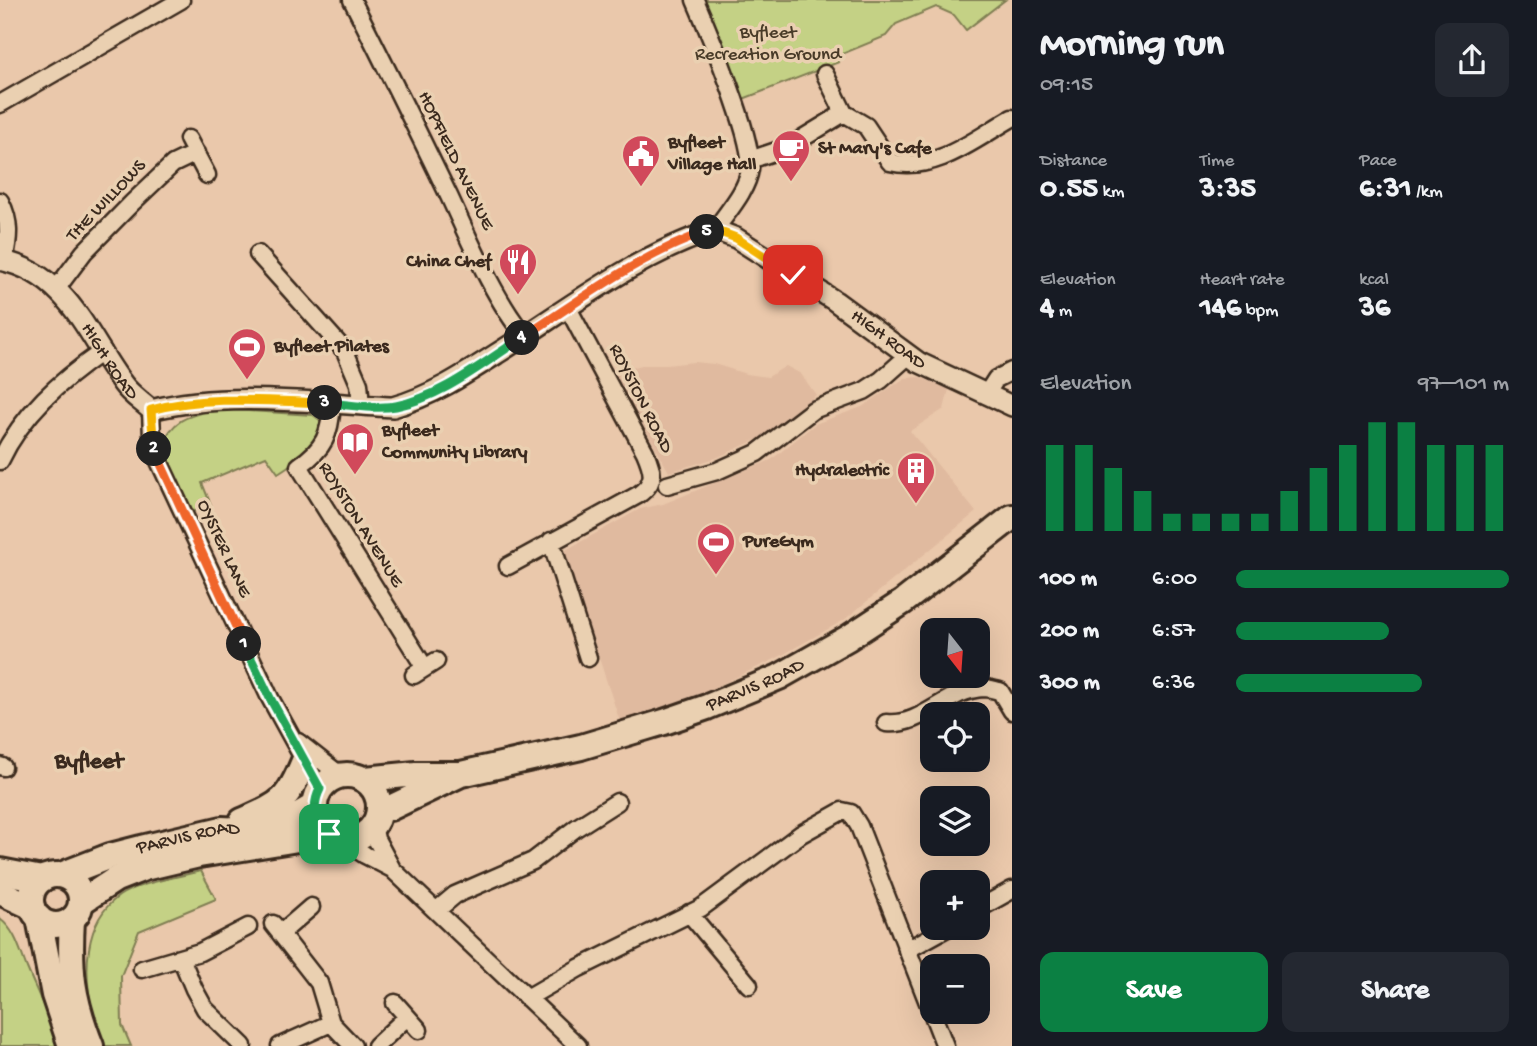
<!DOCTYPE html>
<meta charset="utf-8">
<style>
:root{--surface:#171b24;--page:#242831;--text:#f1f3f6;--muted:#9ea1a6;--accent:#0b8043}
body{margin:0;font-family:"Gochi Hand",sans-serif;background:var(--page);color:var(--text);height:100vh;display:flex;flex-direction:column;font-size:26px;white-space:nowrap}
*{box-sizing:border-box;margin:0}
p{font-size:23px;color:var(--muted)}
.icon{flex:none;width:38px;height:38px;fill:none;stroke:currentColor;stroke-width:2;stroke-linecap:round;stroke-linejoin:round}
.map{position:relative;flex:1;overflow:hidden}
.drawer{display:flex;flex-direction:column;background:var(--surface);width:525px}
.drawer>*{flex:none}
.needle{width:46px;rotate:163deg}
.buttons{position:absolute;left:920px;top:618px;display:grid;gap:14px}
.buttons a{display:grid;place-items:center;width:70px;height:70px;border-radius:14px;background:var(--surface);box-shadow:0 7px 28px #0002;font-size:35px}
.pin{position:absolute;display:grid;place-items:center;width:60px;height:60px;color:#fff;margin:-30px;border-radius:14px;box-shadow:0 4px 10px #0006}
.km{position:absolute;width:35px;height:35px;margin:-18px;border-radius:50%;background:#222;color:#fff;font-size:19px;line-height:35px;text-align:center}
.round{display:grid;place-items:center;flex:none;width:74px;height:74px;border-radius:14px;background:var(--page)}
.overview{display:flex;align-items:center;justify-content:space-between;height:119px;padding:0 28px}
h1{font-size:38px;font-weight:800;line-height:52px}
.figures{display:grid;grid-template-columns:repeat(3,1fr);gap:10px;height:119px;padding:7px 28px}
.figures div{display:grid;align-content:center}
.figures b{font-size:30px;font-weight:800}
.figures small{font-size:19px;font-weight:400}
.figures p{font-size:19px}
.chart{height:196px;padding:14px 28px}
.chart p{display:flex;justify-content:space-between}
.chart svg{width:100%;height:126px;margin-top:7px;stroke:var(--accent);stroke-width:6}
.primary-button{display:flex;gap:14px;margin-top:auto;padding:14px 28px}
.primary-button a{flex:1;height:80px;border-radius:14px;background:var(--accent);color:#fff;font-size:28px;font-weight:800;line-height:80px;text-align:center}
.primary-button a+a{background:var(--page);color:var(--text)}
ul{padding:0 28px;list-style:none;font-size:23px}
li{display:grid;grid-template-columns:112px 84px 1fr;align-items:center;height:52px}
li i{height:18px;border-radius:9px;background:var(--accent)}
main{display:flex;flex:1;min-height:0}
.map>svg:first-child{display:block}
.built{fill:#e0ba9f}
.green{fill:#c4d185;stroke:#807e52;stroke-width:2}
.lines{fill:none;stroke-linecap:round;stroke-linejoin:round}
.minor-casing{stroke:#3b2a1e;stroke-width:21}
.tertiary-casing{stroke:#3b2a1e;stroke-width:24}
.primary-casing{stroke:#3b2a1e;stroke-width:30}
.minor{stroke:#ead0b1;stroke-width:16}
.tertiary{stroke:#ead0b1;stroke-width:19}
.primary{stroke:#ead0b1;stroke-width:24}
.split-1-casing{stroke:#fff;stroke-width:14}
.split-2-casing{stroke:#fff;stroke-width:14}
.split-3-casing{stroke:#fff;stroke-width:14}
.split-4-casing{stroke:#fff;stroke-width:14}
.split-5-casing{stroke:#fff;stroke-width:14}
.split-6-casing{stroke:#fff;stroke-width:14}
.split-1{stroke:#22a559;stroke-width:9}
.split-2{stroke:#f0652b;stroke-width:9}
.split-3{stroke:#f5b400;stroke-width:9}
.split-4{stroke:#22a559;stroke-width:9}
.split-5{stroke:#f0652b;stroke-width:9}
.split-6{stroke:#f5b400;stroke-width:9}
.labels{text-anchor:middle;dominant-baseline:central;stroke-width:7;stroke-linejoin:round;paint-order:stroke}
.park-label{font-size:19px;fill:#493b28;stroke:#ead0b1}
.poi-label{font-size:19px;font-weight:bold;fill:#3b2a1e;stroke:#ead0b1;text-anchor:start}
.street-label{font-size:19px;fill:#3b2a1e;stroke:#ead0b1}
.quarter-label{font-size:23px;font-weight:bold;fill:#3b2a1e;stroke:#ead0b1}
</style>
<main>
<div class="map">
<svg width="1012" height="1046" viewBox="0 0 1012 1046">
<rect width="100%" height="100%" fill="#eac8ab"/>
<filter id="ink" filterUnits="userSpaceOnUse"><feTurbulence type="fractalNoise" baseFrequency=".0143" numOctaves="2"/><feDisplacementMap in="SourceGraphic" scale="14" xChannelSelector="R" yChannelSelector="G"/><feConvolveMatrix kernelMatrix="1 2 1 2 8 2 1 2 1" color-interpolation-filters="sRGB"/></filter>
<g filter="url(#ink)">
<path class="built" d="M694 362 714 364 746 374 768 377 786 366 801 374 816 395 762 437 716 458 669 472 614 372 642 365H667Z
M919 377 949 389 944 409 910 431 976 512 844 620 777 658 705 692 620 722 564 551 640 509 663 504 771 460 815 424 862 407 905 378Z"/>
<path class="green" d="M703 0H1005L966 30 954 15 936 7 896 24 886 36 837 56 839 62 743 99Z
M217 409 313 415 320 420 322 429C312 450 297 461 278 473L266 456 202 483 211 505 192 512 161 447C173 418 188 416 217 409Z
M201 871 216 899 139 931 121 976 122 1025 131 1046H105C101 1035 94 1023 92 1011 84 973 83 922 119 896 138 883 178 877 201 871Z
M0 919C16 931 20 951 27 968 38 994 50 1019 59 1046H0Z"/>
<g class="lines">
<defs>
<path id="minor" d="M352 0C385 65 417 130 449 196 469 239 495 301 525 336
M695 0C708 30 755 142 750 169 747 191 727 212 715 230
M825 74 844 113 866 126 890 162C935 173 975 139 1012 118
M0 104 181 0
M188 139 207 175
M750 160 788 147 844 113
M0 201C11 222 9 238 4 261
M258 254 345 351 359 384 361 405
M57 288 84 252 132 203 173 164 196 153
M987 393 996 379 1012 371
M332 404C330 434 325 448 299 466L425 668
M151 410 152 439 158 459 270 698 320 789
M0 461C23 413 60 381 103 351
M667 485 717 471 757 453 813 410 864 391 881 380 908 356
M551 541 588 658
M508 566 638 495C657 482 653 471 645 452L568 308
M414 675 436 661
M886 723C923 727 947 689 984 688 989 688 995 690 1000 691L1012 711
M298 742 340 775
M0 766 3 767
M373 826 376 839 392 869
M341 839 365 855 392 869 578 1046
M978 909 1012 890
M437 910 455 895 533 861 576 828 617 802
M689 913 749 985
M273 924 319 983 331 1023 353 1046
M281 933 311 907
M907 950 947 928
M181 958 194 989 205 1009 243 1046
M142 969 200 952 248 927
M527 998 579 968 701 908 801 834 842 811 851 813 859 826 945 1046
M395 1003 419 1030
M280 1046 331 1023
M376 1046 407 1017"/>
<g id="tertiary">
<path id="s1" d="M0 260C69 275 86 334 123 384 130 394 141 401 151 410 225 391 316 403 393 407 432 396 464 375 498 353 568 309 636 255 715 230L736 238 835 301 918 362 1012 406"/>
</g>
<g id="primary">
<circle cx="347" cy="807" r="32"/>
<path d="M365 779 416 774H457"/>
<path id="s2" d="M380 808H390L461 774 581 747 664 722 707 707 779 677 848 638 903 602 1012 517"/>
<path d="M242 821C282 803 287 802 304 761"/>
<path d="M0 871 42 879"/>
<circle cx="56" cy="900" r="25"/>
<path id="s3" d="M61 875 110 856 141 848 222 829 242 830 277 822 298 815 315 805"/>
<path d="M0 892 32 907"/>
<path d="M81 902 116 879 144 868 199 855 329 834"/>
<path d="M39 918 54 995 71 1046"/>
<path d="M72 919C69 970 72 998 91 1046"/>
</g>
</defs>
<use href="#minor" class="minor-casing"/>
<use href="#tertiary" class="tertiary-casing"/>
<use href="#primary" class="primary-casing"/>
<use href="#minor" class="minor"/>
<use href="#tertiary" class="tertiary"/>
<use href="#primary" class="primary"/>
</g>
</g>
<g class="lines" filter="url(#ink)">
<defs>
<path id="split-1" d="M244 644 270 698 320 789C311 807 315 821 329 834"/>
<path id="split-2" d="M154 449 244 644"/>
<path id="split-3" d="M154 449 151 410C208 395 266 401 325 403"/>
<path id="split-4" d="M325 403C347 404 374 410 396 406 442 397 483 363 522 338"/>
<path id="split-5" d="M522 338C581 300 640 254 707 232"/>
<path id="split-6" d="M707 232 715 230 736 238 793 275"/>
</defs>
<use href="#split-1" class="split-1-casing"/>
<use href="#split-2" class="split-2-casing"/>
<use href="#split-3" class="split-3-casing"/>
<use href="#split-4" class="split-4-casing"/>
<use href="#split-5" class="split-5-casing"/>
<use href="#split-6" class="split-6-casing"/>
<use href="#split-1" class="split-1"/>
<use href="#split-2" class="split-2"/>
<use href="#split-3" class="split-3"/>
<use href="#split-4" class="split-4"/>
<use href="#split-5" class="split-5"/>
<use href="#split-6" class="split-6"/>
</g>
<defs>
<symbol id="cafe-pin" viewBox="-11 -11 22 30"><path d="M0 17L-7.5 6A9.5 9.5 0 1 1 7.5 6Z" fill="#d1495b" stroke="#ead0b1"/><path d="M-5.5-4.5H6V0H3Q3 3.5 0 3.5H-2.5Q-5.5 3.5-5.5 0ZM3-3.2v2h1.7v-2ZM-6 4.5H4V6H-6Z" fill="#fff"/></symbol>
<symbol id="civic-pin" viewBox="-11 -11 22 30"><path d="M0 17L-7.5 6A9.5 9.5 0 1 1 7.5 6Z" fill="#d1495b" stroke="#ead0b1"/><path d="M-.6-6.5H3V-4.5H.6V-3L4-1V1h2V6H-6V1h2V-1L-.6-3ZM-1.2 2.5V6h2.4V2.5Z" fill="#fff"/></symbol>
<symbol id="restaurant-pin" viewBox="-11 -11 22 30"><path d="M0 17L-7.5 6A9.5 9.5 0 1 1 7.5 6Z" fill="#d1495b" stroke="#ead0b1"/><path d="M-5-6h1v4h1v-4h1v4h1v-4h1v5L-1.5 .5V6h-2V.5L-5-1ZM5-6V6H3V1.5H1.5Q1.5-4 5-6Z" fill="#fff"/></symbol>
<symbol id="stadium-pin" viewBox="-11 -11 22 30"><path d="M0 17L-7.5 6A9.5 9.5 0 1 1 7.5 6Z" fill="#d1495b" stroke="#ead0b1"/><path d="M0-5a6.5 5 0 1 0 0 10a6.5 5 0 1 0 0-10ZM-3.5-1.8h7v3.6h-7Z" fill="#fff"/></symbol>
<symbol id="library-pin" viewBox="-11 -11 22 30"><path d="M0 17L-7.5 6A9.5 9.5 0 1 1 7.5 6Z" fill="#d1495b" stroke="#ead0b1"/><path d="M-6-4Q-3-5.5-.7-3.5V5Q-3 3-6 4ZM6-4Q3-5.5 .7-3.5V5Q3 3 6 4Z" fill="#fff"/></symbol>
<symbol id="building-pin" viewBox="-11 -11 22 30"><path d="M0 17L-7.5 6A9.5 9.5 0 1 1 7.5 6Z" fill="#d1495b" stroke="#ead0b1"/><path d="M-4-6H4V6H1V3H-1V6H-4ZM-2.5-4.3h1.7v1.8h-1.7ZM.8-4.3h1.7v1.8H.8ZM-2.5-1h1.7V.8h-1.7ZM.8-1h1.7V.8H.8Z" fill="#fff"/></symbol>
</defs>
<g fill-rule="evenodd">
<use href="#cafe-pin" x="769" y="127" width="44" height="60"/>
<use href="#civic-pin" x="619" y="132" width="44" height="60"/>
<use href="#restaurant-pin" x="496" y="240" width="44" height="60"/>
<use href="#stadium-pin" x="225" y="325" width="44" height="60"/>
<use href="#library-pin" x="333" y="420" width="44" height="60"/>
<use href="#building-pin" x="894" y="449" width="44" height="60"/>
<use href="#stadium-pin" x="694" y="520" width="44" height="60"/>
</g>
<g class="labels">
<g class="park-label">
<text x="768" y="33">Byfleet<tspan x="768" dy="22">Recreation Ground</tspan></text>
</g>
<g class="poi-label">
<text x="668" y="143">Byfleet<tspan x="668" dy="22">Village Hall</tspan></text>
<text x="818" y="149">St Mary's Cafe</text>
<text x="491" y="262" text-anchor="end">China Chef</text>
<text x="274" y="347">Byfleet Pilates</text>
<text x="382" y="431">Byfleet<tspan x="382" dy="22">Community Library</tspan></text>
<text x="889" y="471" text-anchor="end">Hydralectric</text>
<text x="743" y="542">PureGym</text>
</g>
<g class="street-label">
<text transform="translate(455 161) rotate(64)">HOPFIELD AVENUE</text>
<text transform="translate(107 201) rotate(-46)">THE WILLOWS</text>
<text stroke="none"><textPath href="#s1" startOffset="1036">HIGH ROAD</textPath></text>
<text stroke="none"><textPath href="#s1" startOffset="154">HIGH ROAD</textPath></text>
<text transform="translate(640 399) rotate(63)">ROYSTON ROAD</text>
<text transform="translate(360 525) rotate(58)">ROYSTON AVENUE</text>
<text transform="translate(223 549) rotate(65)">OYSTER LANE</text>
<text stroke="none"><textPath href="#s2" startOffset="397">PARVIS ROAD</textPath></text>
<text stroke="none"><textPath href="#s3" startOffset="133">PARVIS ROAD</textPath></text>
</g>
<g class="quarter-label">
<text x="89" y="762">Byfleet</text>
</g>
</g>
</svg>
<div class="buttons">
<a><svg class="needle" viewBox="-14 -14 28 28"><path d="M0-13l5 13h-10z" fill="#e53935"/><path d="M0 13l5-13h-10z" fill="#9ea1a6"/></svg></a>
<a><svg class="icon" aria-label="locate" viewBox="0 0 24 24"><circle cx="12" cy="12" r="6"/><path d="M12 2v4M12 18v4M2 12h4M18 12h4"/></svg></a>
<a><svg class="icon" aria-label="layers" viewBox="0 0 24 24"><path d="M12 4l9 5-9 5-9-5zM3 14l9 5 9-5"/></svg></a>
<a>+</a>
<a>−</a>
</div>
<div class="pin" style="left:329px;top:834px;background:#1e9e55"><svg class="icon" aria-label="arrive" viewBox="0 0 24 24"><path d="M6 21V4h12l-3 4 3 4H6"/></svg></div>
<div class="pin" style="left:793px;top:275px;background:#d93025"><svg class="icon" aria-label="check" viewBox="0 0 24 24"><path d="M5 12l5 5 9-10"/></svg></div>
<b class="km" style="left:244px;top:644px">1</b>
<b class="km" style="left:154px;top:449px">2</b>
<b class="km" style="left:325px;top:403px">3</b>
<b class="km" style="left:522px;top:338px">4</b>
<b class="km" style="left:707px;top:232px">5</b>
</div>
<section class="drawer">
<div class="overview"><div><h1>Morning run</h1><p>09:15</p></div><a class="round"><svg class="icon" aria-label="share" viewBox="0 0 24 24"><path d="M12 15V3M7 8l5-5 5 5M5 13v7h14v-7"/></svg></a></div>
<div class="figures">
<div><p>Distance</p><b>0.55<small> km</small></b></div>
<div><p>Time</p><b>3:35</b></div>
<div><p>Pace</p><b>6:31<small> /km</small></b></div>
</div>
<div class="figures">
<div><p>Elevation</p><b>4<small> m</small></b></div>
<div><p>Heart rate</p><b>146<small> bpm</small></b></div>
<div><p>kcal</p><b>36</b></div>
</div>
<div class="chart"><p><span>Elevation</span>97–101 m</p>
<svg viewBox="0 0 160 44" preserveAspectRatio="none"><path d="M5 44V14M15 44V14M25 44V22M35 44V30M45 44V38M55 44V38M65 44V38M75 44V38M85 44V30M95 44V22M105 44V14M115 44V6M125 44V6M135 44V14M145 44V14M155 44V14"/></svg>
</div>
<ul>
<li><b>100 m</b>6:00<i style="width:100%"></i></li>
<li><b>200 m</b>6:57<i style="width:56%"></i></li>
<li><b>300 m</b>6:36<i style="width:68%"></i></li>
</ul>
<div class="primary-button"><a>Save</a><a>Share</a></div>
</section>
</main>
